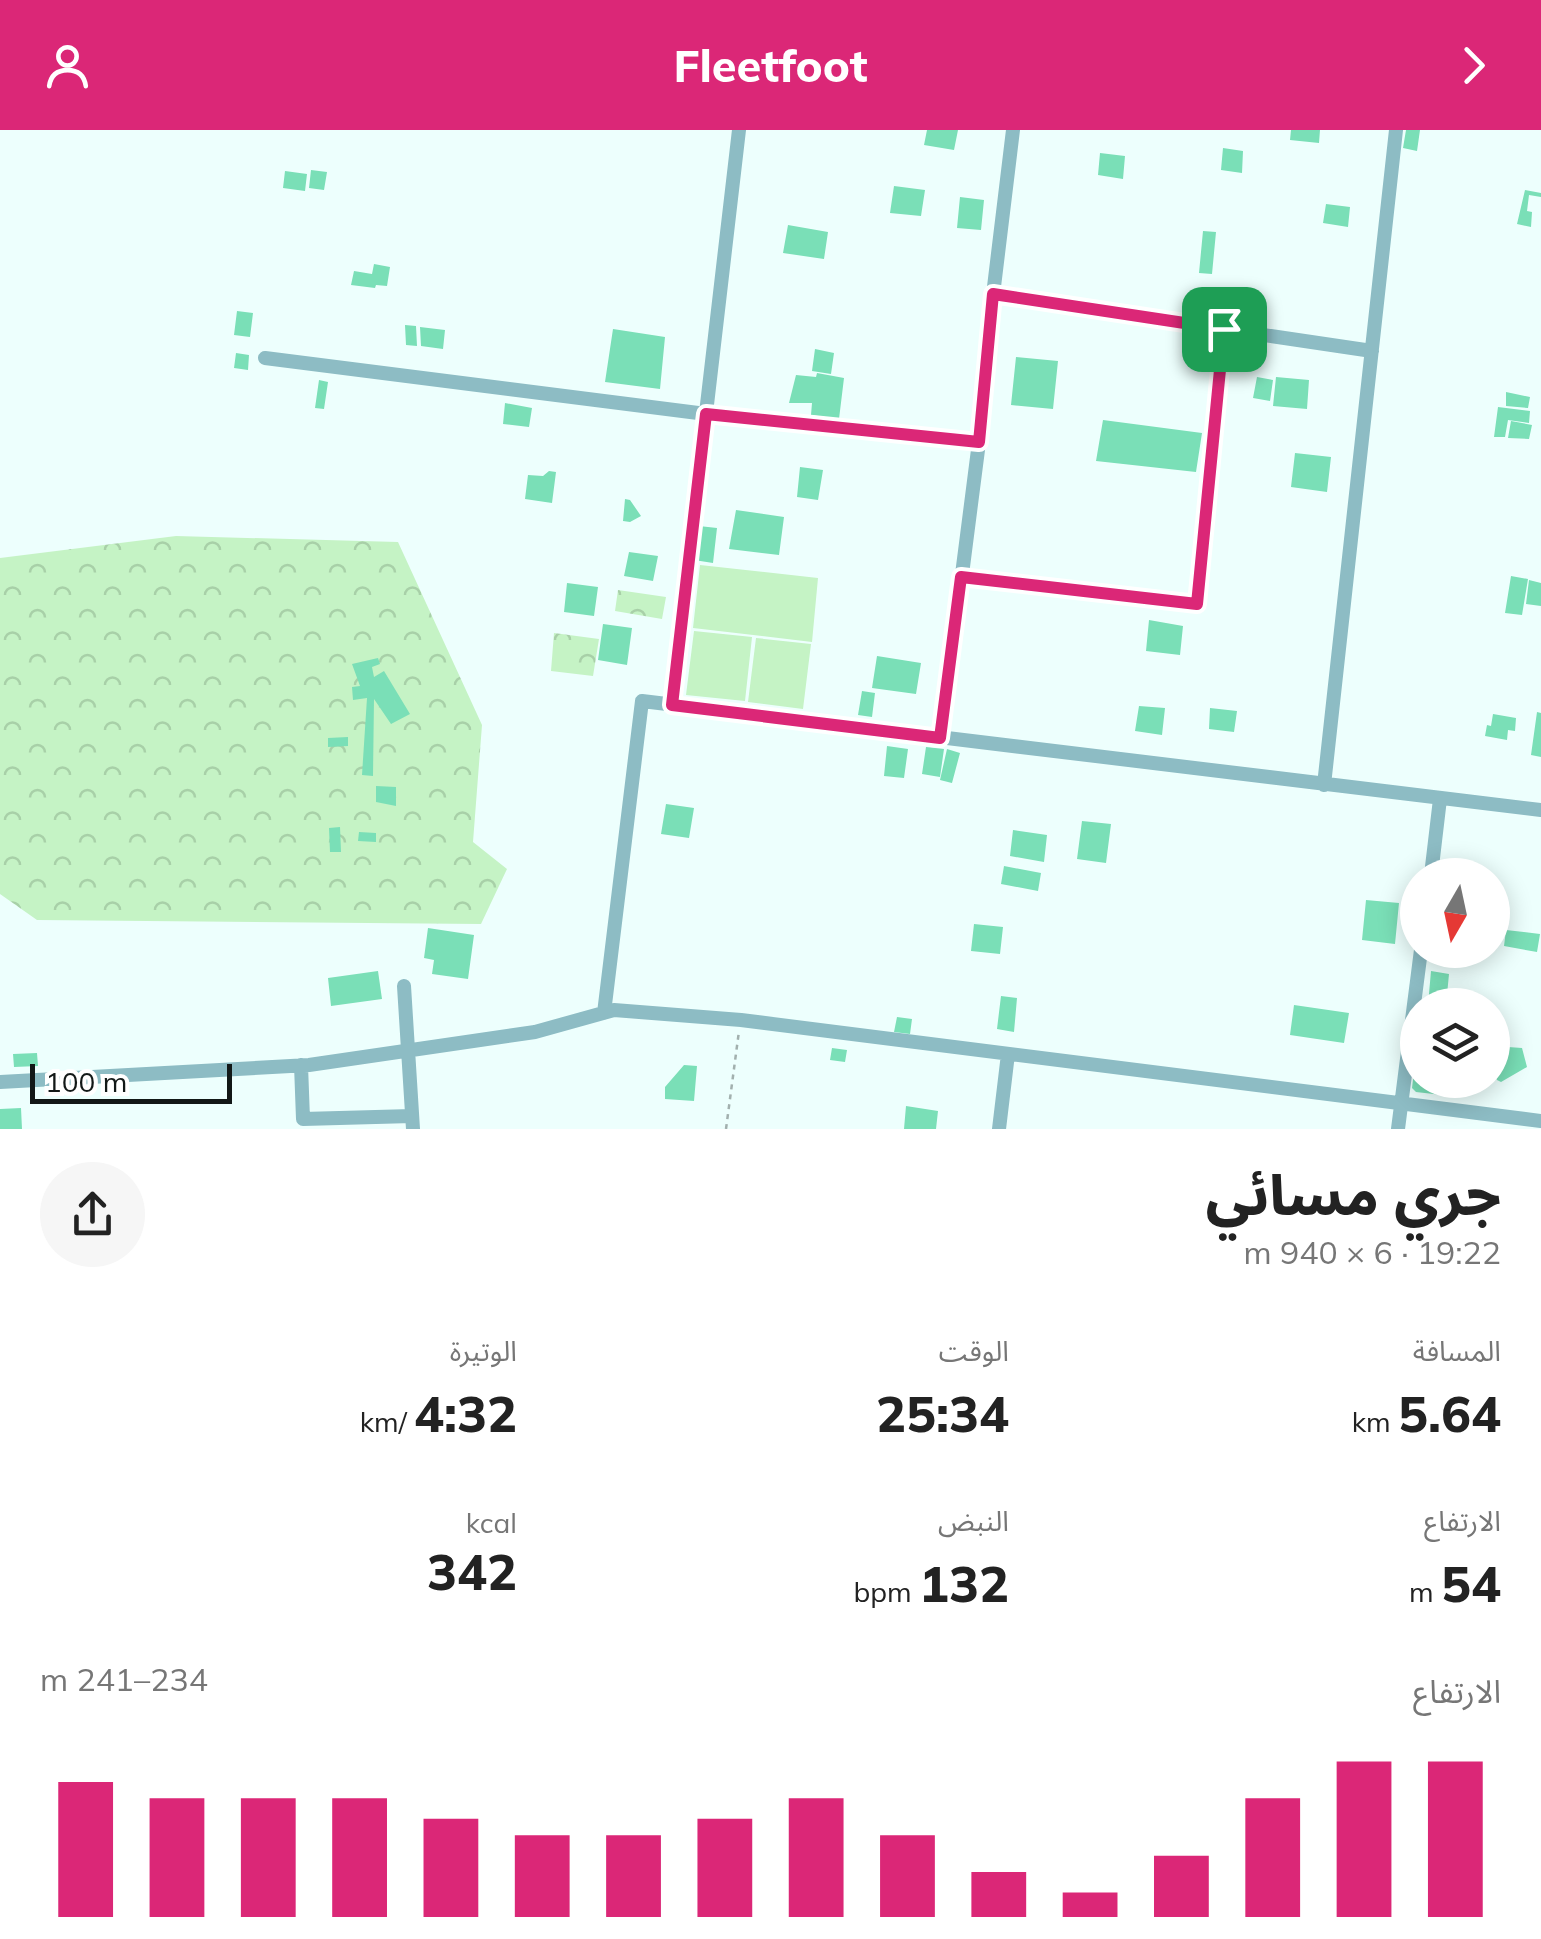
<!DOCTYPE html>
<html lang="ar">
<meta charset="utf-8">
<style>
:root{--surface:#fff;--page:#f6f6f6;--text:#222;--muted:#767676;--accent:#db2777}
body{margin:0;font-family:Mulish,"Noto Sans Arabic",sans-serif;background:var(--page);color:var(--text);direction:rtl;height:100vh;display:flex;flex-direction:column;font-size:38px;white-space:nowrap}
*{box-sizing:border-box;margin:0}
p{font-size:32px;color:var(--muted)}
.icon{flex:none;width:55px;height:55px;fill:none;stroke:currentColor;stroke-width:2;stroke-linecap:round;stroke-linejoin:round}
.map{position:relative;height:999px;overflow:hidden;direction:ltr}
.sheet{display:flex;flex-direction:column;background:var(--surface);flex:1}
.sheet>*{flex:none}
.needle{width:65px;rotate:189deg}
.buttons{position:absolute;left:1400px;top:728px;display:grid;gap:20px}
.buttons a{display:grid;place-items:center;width:110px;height:110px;border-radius:50%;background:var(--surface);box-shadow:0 5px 25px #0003;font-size:50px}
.scale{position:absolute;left:30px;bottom:25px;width:202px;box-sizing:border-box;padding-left:10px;border:5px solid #121817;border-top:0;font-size:28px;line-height:35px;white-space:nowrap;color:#121817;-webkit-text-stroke:8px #fff;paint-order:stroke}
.pin{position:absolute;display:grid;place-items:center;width:85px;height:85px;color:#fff;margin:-42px;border-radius:20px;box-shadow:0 5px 15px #0006}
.round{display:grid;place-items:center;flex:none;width:105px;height:105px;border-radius:52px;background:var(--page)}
.head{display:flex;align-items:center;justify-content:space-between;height:170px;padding:0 40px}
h1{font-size:55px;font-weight:800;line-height:75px}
.metrics{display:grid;grid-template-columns:repeat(3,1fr);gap:15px;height:170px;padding:10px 40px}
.metrics div{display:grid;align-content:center}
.metrics b{font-size:50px;font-weight:800}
.metrics small{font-size:28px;font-weight:400}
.metrics p{font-size:28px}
.chart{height:280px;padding:20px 40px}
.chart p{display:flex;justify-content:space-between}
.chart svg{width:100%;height:180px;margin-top:10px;stroke:var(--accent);stroke-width:6}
header{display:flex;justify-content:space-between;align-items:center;height:130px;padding:0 40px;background:var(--accent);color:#fff;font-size:45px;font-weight:800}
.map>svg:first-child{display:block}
.grass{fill:#c5f3c5}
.park{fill:url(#park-crowns)}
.building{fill:#7adfb7}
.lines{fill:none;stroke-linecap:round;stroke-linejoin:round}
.path{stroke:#a2b0ae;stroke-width:2.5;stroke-dasharray:5 5;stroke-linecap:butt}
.minor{stroke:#8dbcc4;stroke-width:14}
.route-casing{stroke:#fff;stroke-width:20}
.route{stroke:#db2777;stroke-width:12}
</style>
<header><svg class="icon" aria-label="forward" viewBox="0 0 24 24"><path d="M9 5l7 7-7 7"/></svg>Fleetfoot<svg class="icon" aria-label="person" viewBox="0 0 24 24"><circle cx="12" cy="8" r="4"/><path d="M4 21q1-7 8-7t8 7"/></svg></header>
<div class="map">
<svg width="1541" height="999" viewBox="0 0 1541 999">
<defs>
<pattern id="park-crowns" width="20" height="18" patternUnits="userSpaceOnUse" patternTransform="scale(2.5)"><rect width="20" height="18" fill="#c5f3c5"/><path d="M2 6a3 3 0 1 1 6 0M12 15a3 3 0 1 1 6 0" fill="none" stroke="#a8d0a8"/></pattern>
</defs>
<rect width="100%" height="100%" fill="#edfffd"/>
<path class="grass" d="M700 435 818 448 812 512 693 498Z
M694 501 752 507 745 571 686 565Z
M756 508 811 514 803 579 748 572Z"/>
<path class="park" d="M176 406 398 412 482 595 473 712 507 739 481 794 37 790 0 764V428Z
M618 460 666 467 662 489 615 481Z
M554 503 599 509 593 546 551 541Z"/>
<path class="building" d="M927 0H958L954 20 924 15Z
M1291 0H1320L1319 13 1290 10Z
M1406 0H1420L1417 21 1403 18Z
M1223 18 1243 21 1242 43 1221 40Z
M1100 23 1125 26 1123 49 1098 45Z
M311 40 327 42 324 60 309 58Z
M285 41 307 44 305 61 283 58Z
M894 56 925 60 921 86 890 83Z
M1525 60 1541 63V67L1529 65 1527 81 1532 82 1531 97 1517 94Z
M960 67 984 70 981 100 957 98Z
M1326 74 1350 77 1348 97 1323 93Z
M788 95 828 102 824 129 783 123Z
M1203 101 1216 102 1212 144 1199 143Z
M374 134 390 137 387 156 376 155 375 158 351 155 354 141 372 144Z
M237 181 253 183 250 207 234 205Z
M405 195 416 196 417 216 406 215Z
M420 197 445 200 443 219 421 216Z
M613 199 665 207 660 259 605 252Z
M815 219 834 223 831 244 812 241Z
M236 223 249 225 248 240 234 238Z
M1016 227 1058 231 1053 279 1011 275Z
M817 243 844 248 839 289 811 285 812 273H789L796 245 816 247Z
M1257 247 1273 250 1270 271 1253 268Z
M1276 247 1309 250 1307 279 1273 276Z
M319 250 328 252 324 279 315 278Z
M1506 262 1530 267 1528 278 1506 276Z
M505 273 532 278 529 297 503 294Z
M1498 277 1530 281 1529 293 1508 290 1505 307H1494Z
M1103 290 1202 303 1196 342 1096 331Z
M1511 291 1532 295 1529 309 1508 308Z
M1295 323 1331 327 1327 362 1291 357Z
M800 337 823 340 818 370 797 367Z
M549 341 556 342 552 373 525 369 528 345 543 346Z
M625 369 630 370 641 386 630 392 623 391Z
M736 380 784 387 779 425 729 419Z
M699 396 717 398 713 433 694 430Z
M629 422 658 426 653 451 624 446Z
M1511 446 1528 449 1522 485 1505 483Z
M1529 450 1541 453V476L1526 474Z
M567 453 598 457 594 486 564 482Z
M1149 490 1183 496 1180 525 1146 521Z
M603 494 632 498 627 535 598 530Z
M877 526 921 533 916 564 872 558Z
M378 528 380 534 372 537 374 547 384 541 410 584 391 594 374 569 373 646 362 645 367 568 353 570 352 557 360 556 352 534Z
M862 561 875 563 872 587 858 585Z
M1139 576 1165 578 1162 605 1135 601Z
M1210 578 1237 581 1234 602 1209 599Z
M1537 582 1541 583V627L1531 625Z
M1493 584 1516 588 1515 601 1508 600 1507 610 1485 606 1487 595 1491 596Z
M348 607V616L328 617V608Z
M887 616 908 619 904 648 884 646Z
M926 617 944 619 940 647 922 644Z
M947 619 960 623 952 653 940 650Z
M376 656 396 657V676L376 672Z
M666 674 694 678 689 708 661 704Z
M1082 691 1111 694 1106 733 1077 729Z
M340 697 341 722H330L329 698Z
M1013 700 1047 705 1044 732 1010 726Z
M359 702 376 703V712L358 711Z
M1004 736 1041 743 1038 761 1001 754Z
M1366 770 1399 773 1395 814 1362 810Z
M974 794 1003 797 1000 824 971 821Z
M428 798 474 805 468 849 432 844 434 830 424 828Z
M1506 800 1540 804 1537 822 1504 816Z
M378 841 382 869 331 876 328 848Z
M1431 841 1449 844 1446 875H1428Z
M1001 866 1017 868 1014 902 997 899Z
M1294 875 1349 883 1344 913 1290 905Z
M897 887 912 889 910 904 894 902Z
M1508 917 1522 918 1527 937 1501 952 1497 950 1492 937Z
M832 918 847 920 845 932 830 930Z
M37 923 38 936 14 937 13 924Z
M1415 934 1418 950H1453L1451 966 1416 962 1412 958Z
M684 935 697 936 694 971 665 969V957Z
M906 976 938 981 936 999H904Z
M21 978 22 999H0V979Z"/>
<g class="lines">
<path class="path" d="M726 999 739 901"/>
<path class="minor" d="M993 165 1013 0
M265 228 706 284 979 312
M961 447 1197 474 1224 199
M672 575 739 0
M941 608 979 312 993 165 1372 221
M1324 655 1396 0
M1431 745 1440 669
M404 856 413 999
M604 883 642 571 1541 680
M301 935 303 989 412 986
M0 952 309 935 535 902 614 880 741 890 1541 991
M999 999 1008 924
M1398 999 1421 820"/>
</g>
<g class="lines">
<defs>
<path id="route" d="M993 164 1224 199 1197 474 961 447 940 608 672 575 706 284 979 312Z"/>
</defs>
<use href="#route" class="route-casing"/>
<use href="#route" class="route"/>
</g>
</svg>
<div class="buttons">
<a><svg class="needle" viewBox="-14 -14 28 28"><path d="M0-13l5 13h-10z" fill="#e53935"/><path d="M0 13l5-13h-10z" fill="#767676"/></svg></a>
<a><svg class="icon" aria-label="layers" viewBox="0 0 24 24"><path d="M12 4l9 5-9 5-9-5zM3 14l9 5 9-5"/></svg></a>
</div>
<div class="scale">100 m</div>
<div class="pin" style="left:1224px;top:199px;background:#1e9e55"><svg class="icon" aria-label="arrive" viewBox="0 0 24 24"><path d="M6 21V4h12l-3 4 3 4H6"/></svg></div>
</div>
<section class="sheet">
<div class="head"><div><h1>جري مسائي</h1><p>19:22 · 6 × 940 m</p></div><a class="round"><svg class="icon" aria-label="share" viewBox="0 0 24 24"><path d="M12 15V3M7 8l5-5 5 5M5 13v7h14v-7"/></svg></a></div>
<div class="metrics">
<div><p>المسافة</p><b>5.64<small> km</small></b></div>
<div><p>الوقت</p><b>25:34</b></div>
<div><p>الوتيرة</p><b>4:32<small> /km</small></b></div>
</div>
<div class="metrics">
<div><p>الارتفاع</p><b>54<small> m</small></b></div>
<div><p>النبض</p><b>132<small> bpm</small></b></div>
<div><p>kcal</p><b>342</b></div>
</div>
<div class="chart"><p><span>الارتفاع</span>234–241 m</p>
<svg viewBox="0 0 160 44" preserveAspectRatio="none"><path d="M5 44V11M15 44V15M25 44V15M35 44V15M45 44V20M55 44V24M65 44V24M75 44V20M85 44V15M95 44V24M105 44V33M115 44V38M125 44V29M135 44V15M145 44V6M155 44V6"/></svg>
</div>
</section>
